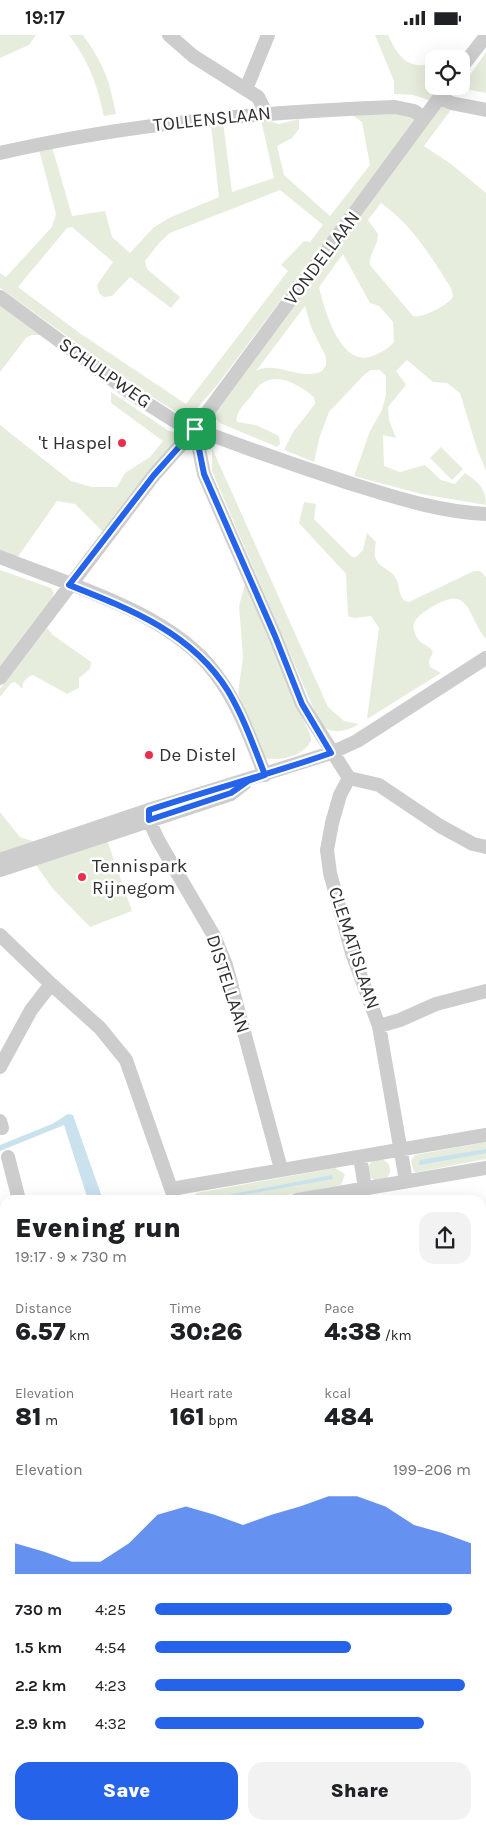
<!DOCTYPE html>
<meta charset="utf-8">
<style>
:root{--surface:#fff;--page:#f2f2f2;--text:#202124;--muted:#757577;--accent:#2563eb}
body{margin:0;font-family:Karla,sans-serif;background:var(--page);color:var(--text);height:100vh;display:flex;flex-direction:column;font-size:19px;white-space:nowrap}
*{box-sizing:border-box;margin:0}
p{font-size:16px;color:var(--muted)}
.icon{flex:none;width:28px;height:28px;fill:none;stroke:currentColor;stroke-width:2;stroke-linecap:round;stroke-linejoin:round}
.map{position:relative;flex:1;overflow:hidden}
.side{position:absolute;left:0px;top:1160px;width:486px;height:635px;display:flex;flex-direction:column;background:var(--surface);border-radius:15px 15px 0 0;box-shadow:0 5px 20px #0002}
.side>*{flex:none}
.buttons{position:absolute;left:425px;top:15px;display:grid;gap:10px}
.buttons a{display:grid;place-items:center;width:45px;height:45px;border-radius:10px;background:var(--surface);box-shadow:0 5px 20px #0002;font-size:25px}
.pin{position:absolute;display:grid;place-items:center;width:42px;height:42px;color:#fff;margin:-21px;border-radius:10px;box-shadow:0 2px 8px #0006}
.round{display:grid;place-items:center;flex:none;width:52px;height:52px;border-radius:15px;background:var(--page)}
.overview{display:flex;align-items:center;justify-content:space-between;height:85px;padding:0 15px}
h1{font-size:28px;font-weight:800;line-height:38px}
.stats{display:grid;grid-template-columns:repeat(3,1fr);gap:8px;height:85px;padding:5px 15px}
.stats div{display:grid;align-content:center}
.stats b{font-size:25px;font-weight:800}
.stats small{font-size:14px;font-weight:400}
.stats p{font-size:14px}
.chart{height:140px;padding:10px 15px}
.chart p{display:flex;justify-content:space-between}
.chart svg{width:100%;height:90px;margin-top:5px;fill:var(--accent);opacity:.7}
.cta{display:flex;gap:10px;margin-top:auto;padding:10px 15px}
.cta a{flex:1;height:58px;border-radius:15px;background:var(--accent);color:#fff;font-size:20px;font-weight:800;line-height:58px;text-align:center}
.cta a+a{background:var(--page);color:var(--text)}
ul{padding:0 15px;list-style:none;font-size:16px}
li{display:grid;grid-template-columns:80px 60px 1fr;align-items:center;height:38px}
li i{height:12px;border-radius:6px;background:var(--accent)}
.status{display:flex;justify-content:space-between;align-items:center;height:35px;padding:0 25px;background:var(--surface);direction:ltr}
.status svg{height:14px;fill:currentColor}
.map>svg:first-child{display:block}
.green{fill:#e7eddd;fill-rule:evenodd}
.water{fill:#c9e2ed}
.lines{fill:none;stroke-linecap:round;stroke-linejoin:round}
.minor{stroke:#cdcdcd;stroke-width:14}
.major{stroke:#a8a8a8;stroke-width:19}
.rail-casing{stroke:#858585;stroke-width:5}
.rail{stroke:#fff;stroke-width:3;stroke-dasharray:9;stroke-linecap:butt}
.route-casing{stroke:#fff;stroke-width:10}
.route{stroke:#2563eb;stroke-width:6}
.poi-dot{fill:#ea2e4d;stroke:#fff;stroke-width:2}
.labels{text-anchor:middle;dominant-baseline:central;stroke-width:5;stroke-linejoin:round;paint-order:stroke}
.street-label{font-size:19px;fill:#303030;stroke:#fff}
.poi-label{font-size:19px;fill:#303030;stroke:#fff;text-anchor:start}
</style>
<div class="status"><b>19:17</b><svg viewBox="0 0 49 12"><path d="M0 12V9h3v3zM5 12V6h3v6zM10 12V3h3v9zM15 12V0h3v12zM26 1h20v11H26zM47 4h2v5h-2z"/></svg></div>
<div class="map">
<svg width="486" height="1795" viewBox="0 0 486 1795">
<rect width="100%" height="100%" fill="#fff"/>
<path class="green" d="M0 0H36L29 10 0 23Z
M69 0H83C104 30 109 43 116 79L104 81C96 46 90 29 69 0Z
M375 0H388C398 21 407 36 434 28V51H441L429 65 413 60 394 59V46Z
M486 17V58L470 55 464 49Z
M338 70 420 79 218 349 192 379 181 380 152 362 0 253V238L6 242 52 192 56 179 38 111 51 108 72 181 105 176 112 202 130 218 153 193 169 183 219 162 211 90 223 87 232 157 274 143 261 85H267L279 89 299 84V94L292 103 277 111 284 140 330 181 370 130 362 87ZM280 155 323 190 310 207 304 206 281 230 288 236 186 369 81 299 18 252 67 193 72 192 113 227 97 250 99 258 104 262 112 261 130 242 171 273 180 262 147 234 145 226 160 207 170 198Z
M442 71 450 76 424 111 451 129 486 158V436L477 414 460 358 447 348 433 347 407 325 396 336 406 350 388 372 389 385 396 403 383 400 384 431 400 437 425 430 441 445 455 449 465 438C478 447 486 453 486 470L421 459 354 441 370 396 382 375 386 360V341L380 335H371L365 339 329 377 320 401 314 427 284 415 293 397 315 369 314 362C301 351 277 336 261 349 255 354 251 362 246 367 241 372 235 381 237 387L256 390 279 401 280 409 277 412 220 388 212 381ZM381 168C413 191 430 220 451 253L453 261C451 269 421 284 413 281L370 230C368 221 378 211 378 199L368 185ZM343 219 370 268 379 271 393 287 394 307C389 313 382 317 375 320 341 336 325 276 319 252ZM305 271 311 292 326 322V330L322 336C300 347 277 325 256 336Z
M0 268 43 300H32L26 303 0 337Z
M111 357 169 396 182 398 103 497 75 469 57 466 15 526 0 520V390L71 446 91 452H117L125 438 150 422 163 406 111 368Z
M441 412 463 434 452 445 430 423Z
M212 413 328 672 344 686 359 689C346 697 331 700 320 689L212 436Z
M304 467 316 469 314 484 352 522H356L363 515 367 498 376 507C375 513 373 521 377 526 381 533 391 535 395 542 401 550 397 565 409 567L474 536H480L486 542V604C467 582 471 548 432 572 424 577 416 581 413 591 418 613 425 605 433 617L429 626 430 632 441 638 367 684 379 593 371 581 354 583 348 581 346 539 299 488Z
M0 535 51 553 54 558 50 567 0 634Z
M245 549 311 702V706C302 722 282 726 263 723L238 658 243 622 239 571Z
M47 593 53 600 91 627 90 634 79 643V653L67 659 33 640C26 642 21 648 23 654L15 647 11 648 0 662V654Z
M0 777 20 802 41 809 0 821Z
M107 805 132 876 90 892 53 854 36 830Z
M486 1107V1124L418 1137H414L411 1126 415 1120Z
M368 1135a11 11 0 1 1 22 0a11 11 0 1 1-22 0Z
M335 1133 345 1139 341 1150 261 1165H193L196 1158Z
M113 1790H176L152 1795H91Z"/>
<path class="water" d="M68 1079 73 1080 103 1165H88L64 1090 0 1116V1110L52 1089Z
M486 1114V1118L420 1130 419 1128 420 1125Z
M332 1140 333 1144 214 1165H202Z
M481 1442 486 1463V1520L481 1499Z"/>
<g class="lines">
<path class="minor" d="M169 0 193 21 258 62 266 78
M461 33 486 1
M246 54 268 0
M439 62 451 68 486 75
M0 118C130 88 262 77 395 72L414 76 424 83
M0 262 132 359 186 393 195 394 204 439 275 601 302 669 349 743
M195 394C246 413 297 431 349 448 394 462 439 477 486 479
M0 522C69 550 170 577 215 638 239 669 251 705 265 740
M0 643 154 440 195 394 448 51
M349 743 340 760 332 788 327 815 330 838 352 918 379 991 406 1146
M349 743 379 750 440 791 473 809 486 812
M149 775V785L158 805 214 901 226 930 281 1134
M0 825 149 775 331 718 357 706 486 623
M0 835 231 759 245 748
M0 900 51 949 100 993 126 1025 175 1165
M379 991 400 985 436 969 486 956
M0 1032 31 975 51 949
M0 1086 2 1093
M8 1122 19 1165
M360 1122 367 1165
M171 1154 486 1100
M297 1165 486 1133
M0 1186 5 1185
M481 1292 486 1291
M0 1368 5 1366
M481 1405 486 1425
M0 1448 5 1447
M481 1624 486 1623
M0 1671 5 1681
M481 1747 486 1746
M48 1790 49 1795
M301 1790V1795
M323 1790V1795"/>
<path class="major" d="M0 1704 5 1715
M0 1761 5 1767
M22 1790 24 1795"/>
<defs>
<path id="rail" d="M481 1698 486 1697
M28 1795 50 1790
M57 1795 79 1790"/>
</defs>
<use href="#rail" class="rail-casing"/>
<use href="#rail" class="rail"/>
</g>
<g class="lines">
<defs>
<path id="route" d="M195 394 204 439 275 601 302 669 331 718C270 739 210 755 149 775V785L231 758 248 746 265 740C254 712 244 683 228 656 192 598 130 574 69 550L154 440 195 394"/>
</defs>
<use href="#route" class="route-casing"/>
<use href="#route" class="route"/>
</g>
<g class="poi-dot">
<circle cx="122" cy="408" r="5"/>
<circle cx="149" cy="720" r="5"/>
<circle cx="82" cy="842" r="5"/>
</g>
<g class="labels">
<g class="street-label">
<text transform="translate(212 84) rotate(-6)">TOLLENSLAAN</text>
<text transform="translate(322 223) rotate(-53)">VONDELLAAN</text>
<text transform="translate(105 338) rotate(35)">SCHULPWEG</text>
<text transform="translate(354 913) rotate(72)">CLEMATISLAAN</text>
<text transform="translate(228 949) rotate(72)">DISTELLAAN</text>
</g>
<g class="poi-label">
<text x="112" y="408" text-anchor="end">'t Haspel</text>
<text x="159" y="720">De Distel</text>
<text x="92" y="831">Tennispark<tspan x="92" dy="22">Rijnegom</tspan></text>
</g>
</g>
</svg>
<div class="buttons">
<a><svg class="icon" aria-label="locate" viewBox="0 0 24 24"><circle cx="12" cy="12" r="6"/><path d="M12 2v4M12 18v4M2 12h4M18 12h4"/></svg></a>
</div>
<div class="pin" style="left:195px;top:394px;background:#1e9e55"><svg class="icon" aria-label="arrive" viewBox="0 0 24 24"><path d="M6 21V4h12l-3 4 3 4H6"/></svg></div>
<section class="side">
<div class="overview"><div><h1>Evening run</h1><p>19:17 · 9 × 730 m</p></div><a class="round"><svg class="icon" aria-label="share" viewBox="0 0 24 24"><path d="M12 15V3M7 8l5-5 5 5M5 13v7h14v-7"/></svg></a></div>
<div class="stats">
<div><p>Distance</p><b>6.57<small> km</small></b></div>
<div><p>Time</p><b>30:26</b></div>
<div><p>Pace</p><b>4:38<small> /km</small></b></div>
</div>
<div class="stats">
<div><p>Elevation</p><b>81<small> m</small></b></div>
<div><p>Heart rate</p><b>161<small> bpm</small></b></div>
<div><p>kcal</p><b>484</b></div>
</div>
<div class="chart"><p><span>Elevation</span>199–206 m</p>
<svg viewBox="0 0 160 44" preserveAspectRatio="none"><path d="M0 44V29L10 33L20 38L30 38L40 29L50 15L60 11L70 15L80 20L90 15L100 11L110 6L120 6L130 11L140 20L150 24L160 29V44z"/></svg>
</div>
<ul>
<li><b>730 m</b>4:25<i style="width:94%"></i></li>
<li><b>1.5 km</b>4:54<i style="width:62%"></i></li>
<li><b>2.2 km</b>4:23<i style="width:98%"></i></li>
<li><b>2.9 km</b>4:32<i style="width:85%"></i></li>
</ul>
<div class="cta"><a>Save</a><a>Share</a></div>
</section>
</div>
